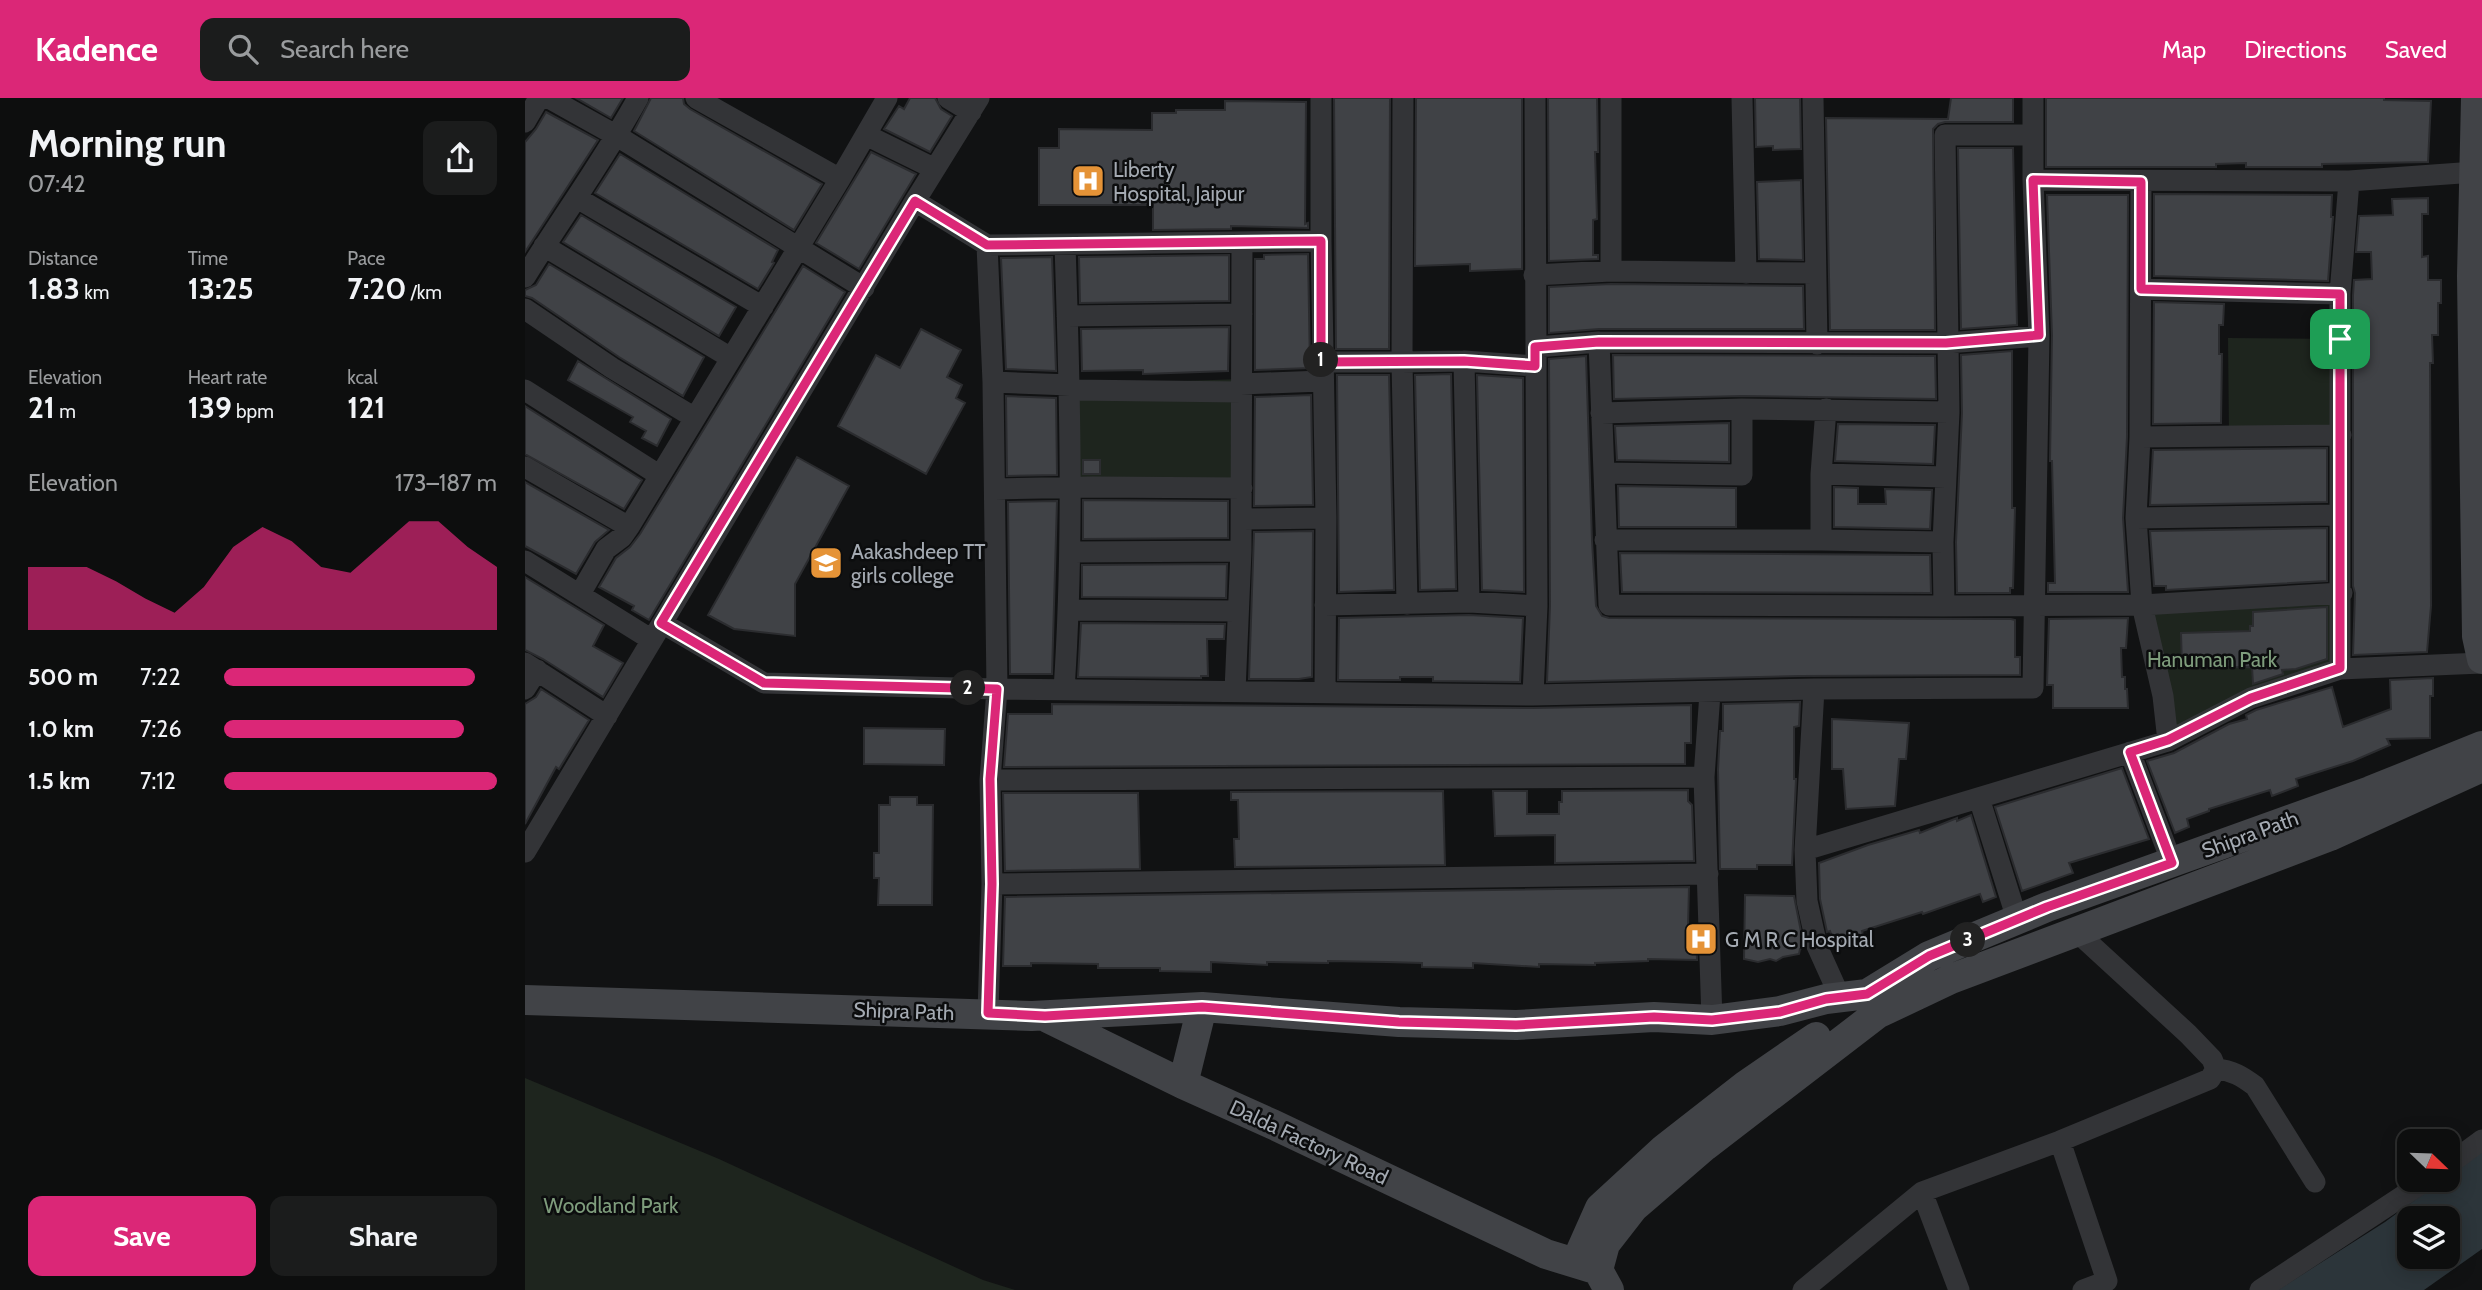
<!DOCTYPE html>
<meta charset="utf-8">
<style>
:root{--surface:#0d0e0e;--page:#1b1c1c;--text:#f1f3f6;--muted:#9a9c9e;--line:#2d2e2e;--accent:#db2777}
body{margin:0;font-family:Cabin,sans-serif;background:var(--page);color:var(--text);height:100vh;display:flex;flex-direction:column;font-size:26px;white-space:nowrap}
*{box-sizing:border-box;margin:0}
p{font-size:23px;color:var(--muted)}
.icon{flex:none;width:38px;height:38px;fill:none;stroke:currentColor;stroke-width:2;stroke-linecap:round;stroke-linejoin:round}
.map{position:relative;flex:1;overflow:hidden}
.details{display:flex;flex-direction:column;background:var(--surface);width:525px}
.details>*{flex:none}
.needle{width:46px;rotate:113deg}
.controls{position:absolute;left:1872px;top:1031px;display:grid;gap:14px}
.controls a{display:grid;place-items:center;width:63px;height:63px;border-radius:14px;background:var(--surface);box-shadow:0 4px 18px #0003,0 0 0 2px var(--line);font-size:35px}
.pin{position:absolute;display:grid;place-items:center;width:60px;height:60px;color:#fff;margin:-30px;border-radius:14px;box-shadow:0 4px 10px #0006}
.km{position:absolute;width:35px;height:35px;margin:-18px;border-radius:50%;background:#222;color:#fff;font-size:19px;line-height:35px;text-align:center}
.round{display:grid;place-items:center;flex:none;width:74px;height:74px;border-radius:14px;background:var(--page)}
.headline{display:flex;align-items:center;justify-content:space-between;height:119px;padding:0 28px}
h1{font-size:38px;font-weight:800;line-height:52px}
.figures{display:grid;grid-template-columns:repeat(3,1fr);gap:10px;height:119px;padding:7px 28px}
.figures div{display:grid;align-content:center}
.figures b{font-size:30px;font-weight:800}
.figures small{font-size:19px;font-weight:400}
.figures p{font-size:19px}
.chart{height:196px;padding:14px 28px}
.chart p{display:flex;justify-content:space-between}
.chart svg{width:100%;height:126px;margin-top:7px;fill:var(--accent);opacity:.7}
.primary-button{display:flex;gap:14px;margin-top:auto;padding:14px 28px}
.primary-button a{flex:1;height:80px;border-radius:14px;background:var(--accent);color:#fff;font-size:28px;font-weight:800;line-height:80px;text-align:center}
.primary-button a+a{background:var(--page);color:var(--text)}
ul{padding:0 28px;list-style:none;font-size:23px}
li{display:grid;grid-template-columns:112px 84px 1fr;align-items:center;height:52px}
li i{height:18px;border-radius:9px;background:var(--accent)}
header{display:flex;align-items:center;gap:42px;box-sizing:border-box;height:98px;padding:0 35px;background:var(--accent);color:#fff}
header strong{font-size:33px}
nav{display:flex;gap:38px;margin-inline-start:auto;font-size:24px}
.search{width:490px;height:63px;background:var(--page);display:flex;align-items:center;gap:18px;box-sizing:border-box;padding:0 24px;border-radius:14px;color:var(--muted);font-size:26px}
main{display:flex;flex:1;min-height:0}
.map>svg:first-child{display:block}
.green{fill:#1e251e}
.water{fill:#2c353a;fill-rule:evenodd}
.building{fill:#404246;stroke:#2b2c2f;stroke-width:2}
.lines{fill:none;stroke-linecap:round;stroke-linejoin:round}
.street{stroke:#333437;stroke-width:21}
.secondary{stroke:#414347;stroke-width:30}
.route-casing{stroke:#fff;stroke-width:14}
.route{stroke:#db2777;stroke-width:9}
.labels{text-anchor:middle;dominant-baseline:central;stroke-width:5;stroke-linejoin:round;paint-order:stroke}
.poi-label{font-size:21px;fill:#a4aab2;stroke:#0c0d0e;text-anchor:start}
.park-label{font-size:21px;fill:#7e9c7c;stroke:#0c0d0e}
.street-label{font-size:21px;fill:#a4aab2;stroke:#0c0d0e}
</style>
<header>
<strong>Kadence</strong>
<div class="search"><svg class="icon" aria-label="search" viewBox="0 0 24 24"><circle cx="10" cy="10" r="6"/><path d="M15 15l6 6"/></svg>Search here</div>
<nav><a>Map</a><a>Directions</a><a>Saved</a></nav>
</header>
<main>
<section class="details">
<div class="headline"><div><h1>Morning run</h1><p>07:42</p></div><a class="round"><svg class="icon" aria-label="share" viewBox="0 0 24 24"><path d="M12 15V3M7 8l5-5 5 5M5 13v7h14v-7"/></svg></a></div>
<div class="figures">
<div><p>Distance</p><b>1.83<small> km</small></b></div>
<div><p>Time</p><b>13:25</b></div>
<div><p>Pace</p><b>7:20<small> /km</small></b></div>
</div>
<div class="figures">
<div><p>Elevation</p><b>21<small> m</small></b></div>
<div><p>Heart rate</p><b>139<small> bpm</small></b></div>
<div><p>kcal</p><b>121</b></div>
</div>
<div class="chart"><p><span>Elevation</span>173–187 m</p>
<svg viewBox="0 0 160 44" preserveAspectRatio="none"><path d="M0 44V22L10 22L20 22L30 27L40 33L50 38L60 29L70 15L80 8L90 13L100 22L110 24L120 15L130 6L140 6L150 15L160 22V44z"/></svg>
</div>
<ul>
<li><b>500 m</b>7:22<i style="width:92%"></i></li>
<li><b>1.0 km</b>7:26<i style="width:88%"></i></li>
<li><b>1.5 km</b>7:12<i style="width:100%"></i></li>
</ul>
<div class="primary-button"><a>Save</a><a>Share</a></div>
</section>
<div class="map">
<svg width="1957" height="1192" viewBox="0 0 1957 1192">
<rect width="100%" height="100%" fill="#111213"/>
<path class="green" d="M1703 240 1815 241 1816 337 1704 338Z
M716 281 717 399 546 395 545 287Z
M1817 495 1815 571 1643 643 1617 507Z
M0 980 194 1061 458 1182 490 1192H0Z"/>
<path class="water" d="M1957 1052V1151L1899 1192H1753L1860 1124 1917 1082H1923V1077ZM1885 1120H1923V1158H1885Z"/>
<path class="building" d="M51 0H98L86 20Z
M126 0H158L159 6 165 11 297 86 269 132 109 33Z
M385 0H410L416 11 427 18 405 54 359 31 374 8 379 11Z
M809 0H865L864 251H811Z
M891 0H997V171L945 173V166L890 168Z
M1023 0H1072L1073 54H1070L1072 121 1068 122V157H1073V161L1024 163Z
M1230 0H1275L1276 51 1248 52V48L1231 49Z
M1426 0H1488V24H1420L1413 26 1408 31 1410 232H1305L1301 20 1423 21Z
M1521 0H1859V2L1906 3 1903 64 1797 66V69H1721V65L1691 66V69H1521Z
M700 3 781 4 780 126 783 125V130L706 128V131L628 132V107H514V50H534V31L627 32V15H651V12H700Z
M21 14 73 42 0 154V44L11 31Z
M1433 50H1488L1492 227 1436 231Z
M346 54 391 76 334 171 291 145Z
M95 56 253 152 247 164 249 165 233 191 70 95Z
M1276 82 1278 162 1234 161 1232 84Z
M1629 96 1807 97 1806 119H1808L1803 183 1629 178Z
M1522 97H1603L1602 339 1598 420 1603 494H1523V485H1530L1527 363H1525L1527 237Z
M1903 100V116H1897V159L1903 158V182H1916V205H1913V237H1907L1908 265H1905L1906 508 1902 554 1828 557 1830 495 1828 488V197L1829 182 1847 181 1846 154H1831L1834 118 1868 117 1867 101Z
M56 117 211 209 194 238 38 144Z
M783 156 785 270 730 272V161H739V157Z
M704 157V203L555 205 554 159Z
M527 159 531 273 481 271 476 160Z
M24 166 179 259 158 298 94 259 7 200 0 198V192L11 187Z
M278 168 320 194 124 522 107 512 109 508 74 489 91 460 105 449 115 436Z
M1086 186 1278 188 1279 231H1074L1024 235V189Z
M1629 204 1699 206 1698 227H1694V256H1697L1696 325 1628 326Z
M704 229 703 273 618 276V272L557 273 556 231Z
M396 231 436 252 422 279 437 287 431 300 440 305 401 376 313 328 351 257 375 270Z
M1487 253V410H1490L1488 490H1485V495H1432L1431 444 1437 315 1436 257Z
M1088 257 1410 258 1411 301 1217 298 1089 301Z
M1061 258 1067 443 1071 508 1077 518 1084 520 1486 521 1490 522V559H1495V577L1275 578 1022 584 1025 508 1024 261Z
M53 263 146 321 132 348 117 340 121 333 105 324 108 319 43 282Z
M926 276 931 491 895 492 890 277Z
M812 277H864L869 492 814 494Z
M952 277 998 280 999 494 957 492Z
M786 297 788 407 729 408 730 299Z
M481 298 531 300 532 377 482 378Z
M0 308 117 382 99 411 0 356Z
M1204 325V364L1092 362 1090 328Z
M1313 326 1410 327 1408 366 1310 363Z
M1802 350V404L1625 407 1628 352Z
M272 359 324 388 270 486V538L209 531 183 517Z
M558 362H575V376H558Z
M0 384 84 432 70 444 51 476 0 448Z
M1093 388 1211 390V429H1094Z
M1309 389 1333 390V406H1361L1360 391 1407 392 1405 431 1309 429Z
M558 402 703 403V440L558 441Z
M532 403 527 576H485L483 404Z
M1802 430V483L1641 492V488H1629L1625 433Z
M788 433 787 579 774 581H724L729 434Z
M1095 455 1405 457 1406 495 1097 494Z
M702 466 701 500 557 499V467Z
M0 479 79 527 68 548 98 565 78 599 18 561 0 552Z
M1802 509V561L1771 571 1757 572 1758 576 1728 586 1727 569 1657 570 1656 535 1725 533V528H1728V514Z
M944 517 998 520 995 584 908 583V579H875V582H813L814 520Z
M1603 520 1601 550H1596L1597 579H1600V591H1602L1603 610H1528V587H1522L1524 521Z
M556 525 700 526 699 541H682L683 578H676V580L553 579Z
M1908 580V598H1905V640L1862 641 1865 647 1828 663 1771 681 1773 688 1747 698 1745 692 1684 711V713L1662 721 1664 729 1650 735 1622 663 1649 655 1704 626 1722 621 1721 617 1731 612 1807 589 1818 629 1866 611 1865 582Z
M16 591 64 622 34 671 31 669 0 726V606L11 599Z
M1275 604 1274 628 1269 629V681H1271L1267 767H1232V771H1195L1193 672 1195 633H1198V606Z
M527 606 1008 610 1166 607V645H1160V666L479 669 483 616H527Z
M1307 621 1384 625 1381 661H1374L1370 708 1321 711 1318 671H1307Z
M339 630 420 631 419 667 339 666Z
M1597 670 1624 741 1544 765 1548 775 1497 793 1470 709Z
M1163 692V703L1167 707 1169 763 1030 765V737L970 738 968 693H1002V716H1034V704H1037V693Z
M918 693 920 767 710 769 709 741H714L713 702H706V694Z
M478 695H613L615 771 480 773Z
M365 699H392V707H408L407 807H353L354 780H349V755H354V707H365Z
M1446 717 1471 799 1458 804 1455 796 1398 816 1397 814 1337 833 1338 837 1310 847 1305 833 1302 834 1295 801 1294 765 1343 747 1394 732 1395 735 1432 720V723Z
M1164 789 1163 829H1171L1172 862 1123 861V863L1070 865V867L1014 866V869L948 865V870L897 869V865L862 864 803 863V865L742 864V867L686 864V874L635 873V870H573V866L506 865V868H478L480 799Z
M1220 797 1269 798 1279 849 1275 851 1274 856 1258 859 1251 863 1245 861 1233 864 1219 861Z"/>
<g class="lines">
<path class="street" d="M24 0 92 38 339 190
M171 0 315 81
M423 0 446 14
M1086 0V173
M1217 0 1221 175
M1288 0 1292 246
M1508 0V82
M0 24 14 0
M341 37 410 71
M1616 84 1615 339 1611 420 1617 507 1817 495
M52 100 238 209
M390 103 462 147 796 143V0
M796 143 801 420 800 593
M462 147 468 284 472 591 465 682
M19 148 206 260
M1009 177 1086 173 1290 175
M0 179C37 119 79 62 113 0
M1616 191 1815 196
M0 211 87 270 170 320
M542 218 717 216
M1074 244 1084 507 1419 508 1418 444 1424 314 1420 37H1508
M1011 249 1074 244 1421 245 1514 238
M939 263 944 504
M796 264H877L878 0
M468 284 545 287
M716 286 797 283
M0 292 134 377
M546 292 717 294
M1301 311 1296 376V442L1418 444
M1076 315 1217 311 1424 314
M1615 339 1816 337
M0 369 104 429
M1079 375 1217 377V311
M1296 376 1421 379
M470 391 568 389 717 390
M1611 420 1815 417
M717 421 801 420
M1080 442H1296
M546 454 716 453
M0 463 127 542
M55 496 81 451 97 439 104 429 315 81 362 0
M882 506 877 264 939 263 1010 268
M800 507 944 504 1012 508
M1419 508 1617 507 1638 598 1643 643
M544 512 713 513
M137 525 239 585 472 591 1008 597 1289 591 1508 590 1514 238 1508 82 1824 83 1950 74
M0 565 82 618
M1815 571V196L1824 83
M0 591 12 572
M1289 591 1280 752 1282 803 1292 848 1315 899
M539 592C549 443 545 296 540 147
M710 593 716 453 717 144
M1185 595 1179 679 1187 922
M1008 597 1012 508 1010 0
M1605 654 1647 765
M1454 700 1492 821
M1280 752 1643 643 1726 600 1815 571 1957 565
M0 754 390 103 454 0
M467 786 1183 776
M463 915 467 786 465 682 1179 679
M1691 971C1707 972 1718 979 1730 988L1790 1084
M1535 1043 1582 1183 1558 1192
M1923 1067 1957 1042
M1397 1094 1434 1192
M1278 1192 1397 1094 1535 1043 1685 981 1691 971 1687 961 1663 936 1553 835
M1735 1192 1902 1082"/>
<path class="secondary" d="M1951 0 1947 178 1952 538 1957 561
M0 902 507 918 677 909 874 924 991 927 1129 919 1187 922 1255 913 1301 901 1342 896 1404 858 1522 809 1845 693 1957 648
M523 920 658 986 747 1026 1021 1156 1073 1172 1084 1192
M658 986 677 909
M1051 1164 1075 1110 1139 1051 1221 987 1291 939
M1073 1172 1080 1146 1108 1110 1180 1048 1352 916 1426 881 1805 738 1957 669"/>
</g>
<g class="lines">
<defs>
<path id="route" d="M1508 82 1616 84V191L1815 196V570L1726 600 1643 642 1605 654 1647 765 1522 809 1404 858 1342 896 1301 901 1255 914 1187 922 1129 919 991 927 874 924 677 909 520 918 463 915 467 786 465 681 472 591 239 585 136 525 390 103 462 147 796 143V264L939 263 1010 268V249L1074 244 1421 245 1514 237Z"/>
</defs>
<use href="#route" class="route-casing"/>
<use href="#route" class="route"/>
</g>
<defs>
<symbol id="hospital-square" viewBox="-11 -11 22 22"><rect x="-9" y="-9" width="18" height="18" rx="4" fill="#e59337" stroke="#0c0d0e"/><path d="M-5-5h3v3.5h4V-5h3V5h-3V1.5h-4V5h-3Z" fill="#fff"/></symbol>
<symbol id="university-square" viewBox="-11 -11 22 22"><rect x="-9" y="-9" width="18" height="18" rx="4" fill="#e59337" stroke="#0c0d0e"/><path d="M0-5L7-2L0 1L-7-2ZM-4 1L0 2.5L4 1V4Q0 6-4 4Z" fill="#fff"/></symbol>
</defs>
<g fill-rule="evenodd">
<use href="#hospital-square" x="544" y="64" width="38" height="38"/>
<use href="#university-square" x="282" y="446" width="38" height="38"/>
<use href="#hospital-square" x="1157" y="822" width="38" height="38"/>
</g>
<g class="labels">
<g class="poi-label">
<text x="588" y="71">Liberty<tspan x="588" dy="24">Hospital, Jaipur</tspan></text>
<text x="326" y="453">Aakashdeep TT<tspan x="326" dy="24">girls college</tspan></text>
<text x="1200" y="841">G M R C Hospital</text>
</g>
<g class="park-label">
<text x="1687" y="561">Hanuman Park</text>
<text x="86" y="1107">Woodland Park</text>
</g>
<g class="street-label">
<text transform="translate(1725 736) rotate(-20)">Shipra Path</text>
<text transform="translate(379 913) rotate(2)">Shipra Path</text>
<text transform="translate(784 1044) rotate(25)">Dalda Factory Road</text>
</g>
</g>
</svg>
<div class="controls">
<a><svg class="needle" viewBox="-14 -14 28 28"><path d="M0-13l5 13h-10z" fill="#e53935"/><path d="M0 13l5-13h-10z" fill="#9a9c9e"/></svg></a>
<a><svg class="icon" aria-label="layers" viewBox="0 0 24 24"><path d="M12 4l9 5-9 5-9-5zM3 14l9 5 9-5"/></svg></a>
</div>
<div class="pin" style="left:1815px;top:241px;background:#1e9e55"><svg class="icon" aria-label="arrive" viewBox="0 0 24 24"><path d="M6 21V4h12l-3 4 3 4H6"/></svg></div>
<b class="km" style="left:796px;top:262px">1</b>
<b class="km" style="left:443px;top:590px">2</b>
<b class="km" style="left:1443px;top:842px">3</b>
</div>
</main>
